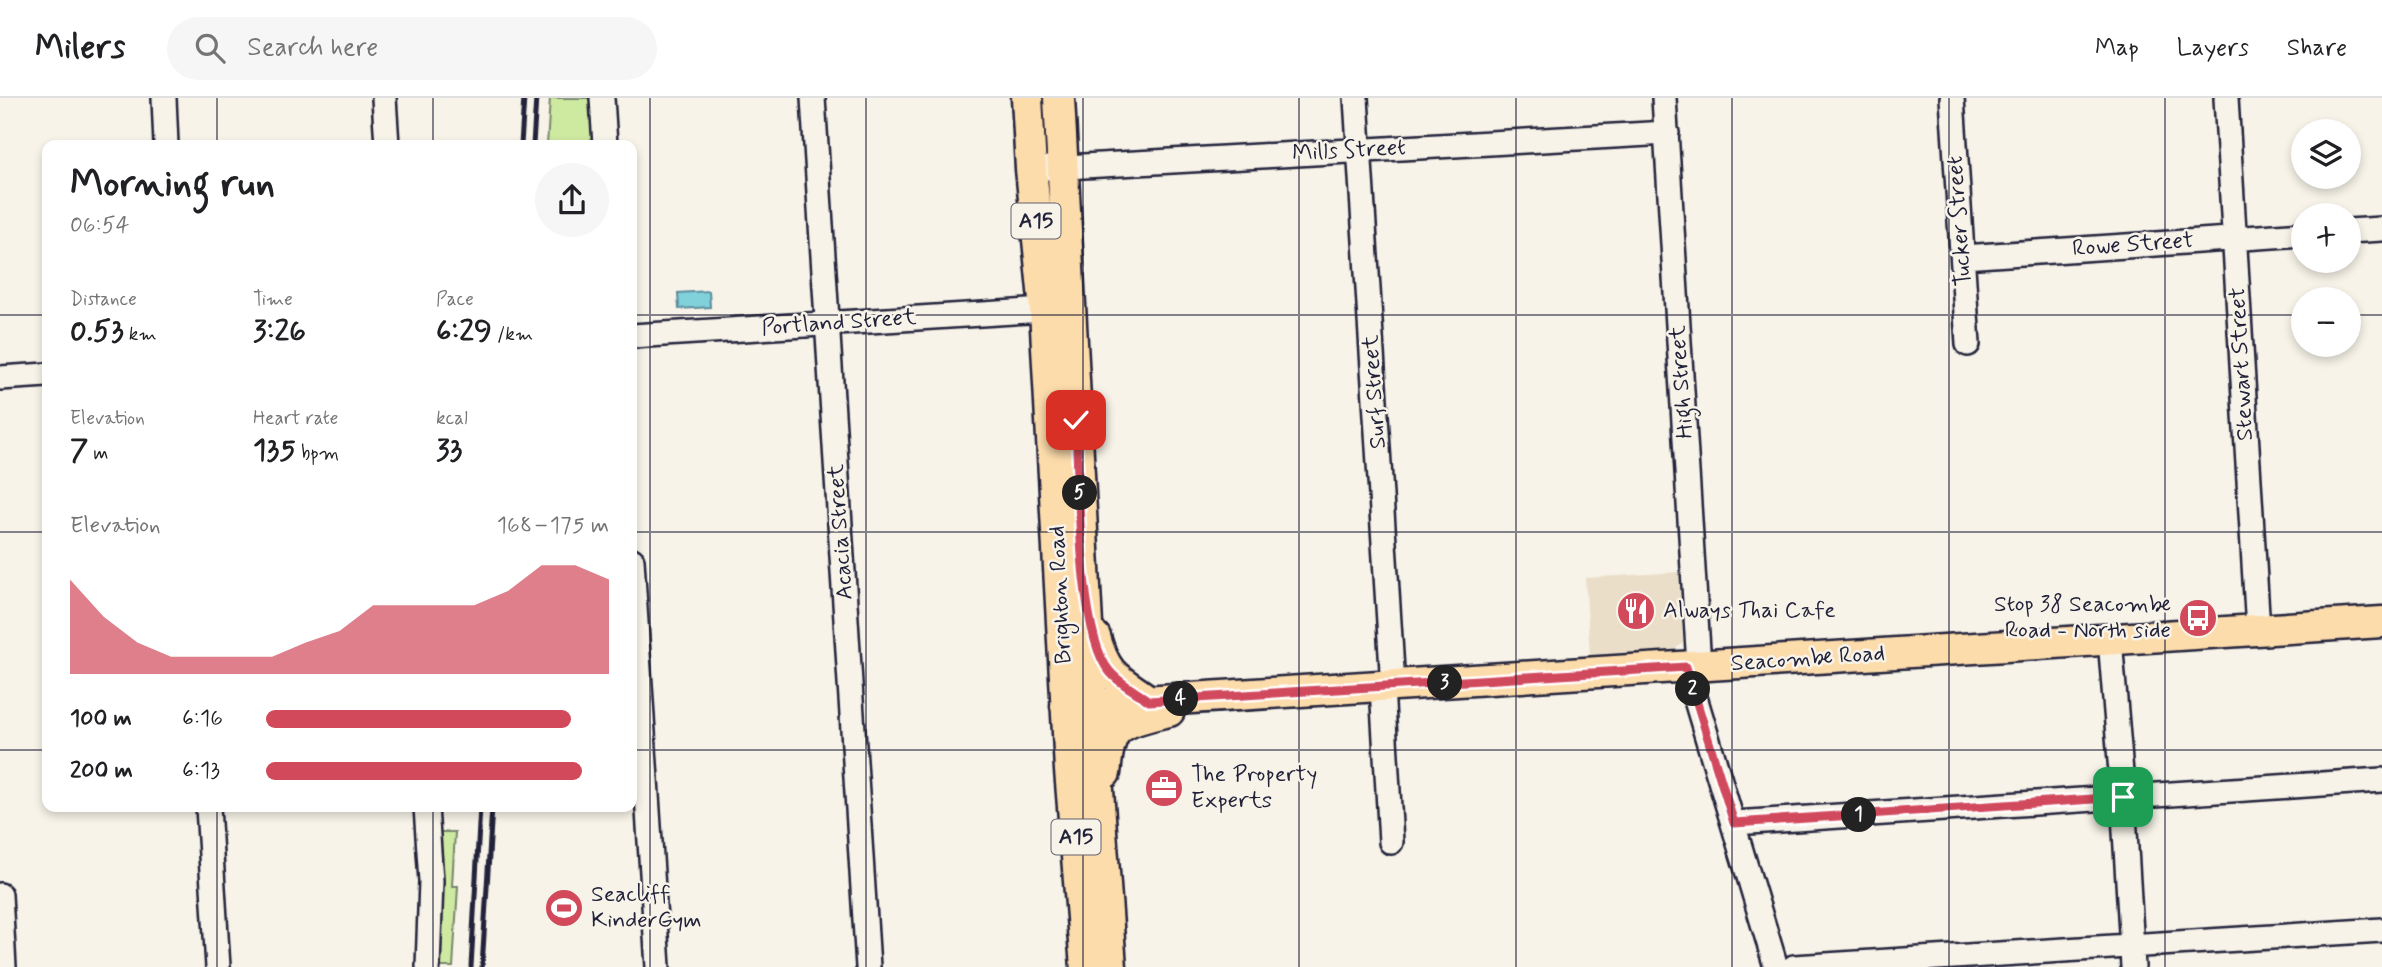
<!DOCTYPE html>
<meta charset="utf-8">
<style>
:root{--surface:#fff;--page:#f6f6f6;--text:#202124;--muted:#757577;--line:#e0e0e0;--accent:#d1495b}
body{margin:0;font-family:Mynerve,sans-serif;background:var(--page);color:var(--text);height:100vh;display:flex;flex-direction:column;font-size:26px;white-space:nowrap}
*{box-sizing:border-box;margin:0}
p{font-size:23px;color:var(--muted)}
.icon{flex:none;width:38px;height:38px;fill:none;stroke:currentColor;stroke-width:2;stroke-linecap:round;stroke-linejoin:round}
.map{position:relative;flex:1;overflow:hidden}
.sheet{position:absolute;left:42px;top:42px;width:595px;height:672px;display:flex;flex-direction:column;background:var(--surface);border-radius:14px;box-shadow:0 4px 10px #0003}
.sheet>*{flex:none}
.buttons{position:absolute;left:2291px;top:21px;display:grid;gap:14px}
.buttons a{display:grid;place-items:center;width:70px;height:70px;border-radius:50%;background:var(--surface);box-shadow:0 4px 10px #0003;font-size:35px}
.pin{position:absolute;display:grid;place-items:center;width:60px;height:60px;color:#fff;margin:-30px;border-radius:14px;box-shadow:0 4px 10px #0006}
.km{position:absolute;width:35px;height:35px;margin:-18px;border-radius:50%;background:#222;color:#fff;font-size:19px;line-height:35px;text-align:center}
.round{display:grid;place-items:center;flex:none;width:74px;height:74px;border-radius:37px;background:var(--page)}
.overview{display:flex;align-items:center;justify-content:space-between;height:119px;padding:0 28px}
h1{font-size:38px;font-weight:700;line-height:52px}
.stats{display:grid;grid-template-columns:repeat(3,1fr);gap:10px;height:119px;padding:7px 28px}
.stats div{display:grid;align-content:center}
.stats b{font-size:30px;font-weight:700}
.stats small{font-size:19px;font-weight:400}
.stats p{font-size:19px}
.chart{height:196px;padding:14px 28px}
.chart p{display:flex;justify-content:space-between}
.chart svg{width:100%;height:126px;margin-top:7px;fill:var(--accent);opacity:.7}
ul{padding:0 28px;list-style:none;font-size:23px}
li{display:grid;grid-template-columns:112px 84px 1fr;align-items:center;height:52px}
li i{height:18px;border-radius:9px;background:var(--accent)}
header{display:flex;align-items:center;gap:42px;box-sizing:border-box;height:98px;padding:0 35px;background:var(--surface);border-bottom:2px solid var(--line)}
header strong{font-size:33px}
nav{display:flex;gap:38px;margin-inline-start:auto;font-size:24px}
.search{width:490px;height:63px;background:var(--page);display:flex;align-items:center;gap:18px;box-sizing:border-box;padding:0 24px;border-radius:38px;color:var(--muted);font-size:26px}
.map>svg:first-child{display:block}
.built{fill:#ebdec9}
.green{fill:#cee9a0;stroke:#78866e;stroke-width:2}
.water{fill:#81d1db;stroke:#5b8b9b;stroke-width:2}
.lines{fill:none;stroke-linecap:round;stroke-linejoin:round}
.minor-casing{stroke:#22223b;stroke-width:28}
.major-casing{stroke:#22223b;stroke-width:35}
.minor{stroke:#f7f3e8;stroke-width:23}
.major{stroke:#fddcac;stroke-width:30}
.rail{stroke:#22223b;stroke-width:5}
.route-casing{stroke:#fff;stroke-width:14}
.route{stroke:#d1495b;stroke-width:9}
.grid{fill:none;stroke:#22223b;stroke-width:2;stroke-opacity:0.55}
.labels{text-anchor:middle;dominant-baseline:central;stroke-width:5;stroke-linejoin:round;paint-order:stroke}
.shield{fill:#f7f3e8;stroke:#62616f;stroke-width:2}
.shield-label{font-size:21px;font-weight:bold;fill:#22223b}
.street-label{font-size:23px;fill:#22223b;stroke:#f7f3e8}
.poi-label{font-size:23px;fill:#22223b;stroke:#f7f3e8;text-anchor:start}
</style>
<header>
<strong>Milers</strong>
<div class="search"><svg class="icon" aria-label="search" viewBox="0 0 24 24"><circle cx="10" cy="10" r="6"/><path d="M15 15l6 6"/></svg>Search here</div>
<nav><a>Map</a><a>Layers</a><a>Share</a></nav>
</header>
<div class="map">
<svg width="2382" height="869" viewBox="0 0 2382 869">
<rect width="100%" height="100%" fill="#f7f3e8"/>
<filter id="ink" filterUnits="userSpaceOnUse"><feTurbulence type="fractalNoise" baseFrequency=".0143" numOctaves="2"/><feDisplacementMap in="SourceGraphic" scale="14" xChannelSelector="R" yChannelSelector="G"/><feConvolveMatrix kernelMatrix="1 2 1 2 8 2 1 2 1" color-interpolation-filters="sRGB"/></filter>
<g filter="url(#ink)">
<path class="built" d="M1679 474 1683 545 1674 552 1590 558 1585 480Z"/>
<path class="green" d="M550 0H596L598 47H547Z
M433 734H455L452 788H458L453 869H433Z"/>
<path class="water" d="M709 193 710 209 679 211 678 195Z"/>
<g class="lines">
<defs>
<path id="minor" d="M164 0 166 47
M384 0 387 47
M602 0 605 47
M813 0 868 869
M1356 0 1393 588
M1664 0 1699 568
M1952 0 1968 246
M2226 0 2258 532
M1048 70 1667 35
M2348 133 2382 131
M1963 159 2303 136
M632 238 1045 212
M0 280 47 277
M632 462 658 869
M2110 541 2123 699 2133 869
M1686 569 1776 869
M1382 589 1391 744
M208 709 218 869
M426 709 431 783 428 869
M1734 725 2382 682
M0 797 4 869
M1794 869 2382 832"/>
<path id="major" d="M1027 0 1031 71 1045 212 1070 672 1086 869
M1059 0 1090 583 1111 869
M1095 539C1106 579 1117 580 1149 603
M1066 608 2382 524
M1105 675C1107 662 1107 643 1117 632 1127 622 1155 616 1169 613"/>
</defs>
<use href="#minor" class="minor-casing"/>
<use href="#major" class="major-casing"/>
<use href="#minor" class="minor"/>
<use href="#major" class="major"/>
<path class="rail" d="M521 47 524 0
M533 47 536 0
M471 869 480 709
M482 869 492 709"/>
</g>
</g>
<g class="lines" filter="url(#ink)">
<defs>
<path id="route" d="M1076 322C1079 376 1077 537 1110 574 1120 586 1137 594 1149 603L1686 569 1734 725 2123 699"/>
</defs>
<use href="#route" class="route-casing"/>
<use href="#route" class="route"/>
</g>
<path class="grid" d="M217 0V47M433 0V47M650 0V869M866 0V869M1083 0V869M1299 0V869M1516 0V869M1732 0V869M1949 0V869M2165 0V869M0 217H47M632 217H2303M2348 217H2382M0 434H47M632 434H2382M0 652H47M632 652H2382M217 709V869M433 709V869"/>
<defs>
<symbol id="restaurant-disc" viewBox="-11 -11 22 22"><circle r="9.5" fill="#d1495b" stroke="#f7f3e8"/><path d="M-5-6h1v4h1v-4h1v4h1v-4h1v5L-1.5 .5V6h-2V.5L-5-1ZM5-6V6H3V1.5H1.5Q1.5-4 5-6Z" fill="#fff"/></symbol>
<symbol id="bus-disc" viewBox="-11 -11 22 22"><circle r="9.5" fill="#d1495b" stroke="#f7f3e8"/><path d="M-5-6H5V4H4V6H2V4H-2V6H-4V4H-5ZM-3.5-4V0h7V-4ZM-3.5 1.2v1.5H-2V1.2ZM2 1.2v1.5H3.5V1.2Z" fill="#fff"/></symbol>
<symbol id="office-disc" viewBox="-11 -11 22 22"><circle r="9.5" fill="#d1495b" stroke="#f7f3e8"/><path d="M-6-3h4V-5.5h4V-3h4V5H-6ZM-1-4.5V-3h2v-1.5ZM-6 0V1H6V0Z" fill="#fff"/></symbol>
<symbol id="stadium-disc" viewBox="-11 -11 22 22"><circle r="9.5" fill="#d1495b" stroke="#f7f3e8"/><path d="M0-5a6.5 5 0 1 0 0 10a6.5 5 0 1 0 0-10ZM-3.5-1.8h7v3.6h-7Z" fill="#fff"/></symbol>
</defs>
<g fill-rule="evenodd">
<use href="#restaurant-disc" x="1614" y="491" width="44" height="44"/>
<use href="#bus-disc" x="2176" y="498" width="44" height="44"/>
<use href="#office-disc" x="1142" y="668" width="44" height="44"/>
<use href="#stadium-disc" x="542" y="788" width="44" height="44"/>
</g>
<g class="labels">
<g class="shield">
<rect x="1011.5" y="105.5" width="49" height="35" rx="5"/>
<rect x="1051.5" y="721.5" width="49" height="35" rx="5"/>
</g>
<g class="shield-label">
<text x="1036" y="123">A15</text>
<text x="1076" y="739">A15</text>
</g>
<g class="street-label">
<text transform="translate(1349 53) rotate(-3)">Mills Street</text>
<text transform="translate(1960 123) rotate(-94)">Tucker Street</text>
<text transform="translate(2133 147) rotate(-4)">Rowe Street</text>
<text transform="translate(839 225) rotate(-4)">Portland Street</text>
<text transform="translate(2242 266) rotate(-93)">Stewart Street</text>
<text transform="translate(1682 284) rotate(-94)">High Street</text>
<text transform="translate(1375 294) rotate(-94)">Surf Street</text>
<text transform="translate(841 434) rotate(-94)">Acacia Street</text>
<text transform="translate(1061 497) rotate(-93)">Brighton Road</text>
<text transform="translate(1808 561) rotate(-4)">Seacombe Road</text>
</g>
<g class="poi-label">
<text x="2171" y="507" text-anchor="end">Stop 38 Seacombe<tspan x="2171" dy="26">Road - North side</tspan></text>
<text x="1663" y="513">Always Thai Cafe</text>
<text x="1191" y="677">The Property<tspan x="1191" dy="26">Experts</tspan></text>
<text x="591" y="797">Seacliff<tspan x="591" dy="26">KinderGym</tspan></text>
</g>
</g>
</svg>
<div class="buttons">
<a><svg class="icon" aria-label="layers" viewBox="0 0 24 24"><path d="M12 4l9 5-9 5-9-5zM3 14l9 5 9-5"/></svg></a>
<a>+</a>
<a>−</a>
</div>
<div class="pin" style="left:2123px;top:699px;background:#1e9e55"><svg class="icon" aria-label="arrive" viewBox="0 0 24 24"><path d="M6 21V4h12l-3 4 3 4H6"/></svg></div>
<div class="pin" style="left:1076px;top:322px;background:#d93025"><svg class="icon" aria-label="check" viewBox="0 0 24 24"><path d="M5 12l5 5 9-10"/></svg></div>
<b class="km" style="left:1859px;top:717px">1</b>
<b class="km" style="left:1693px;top:591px">2</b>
<b class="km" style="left:1445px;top:585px">3</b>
<b class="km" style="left:1181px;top:601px">4</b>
<b class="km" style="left:1080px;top:395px">5</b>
<section class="sheet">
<div class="overview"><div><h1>Morning run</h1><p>06:54</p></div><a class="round"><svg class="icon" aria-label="share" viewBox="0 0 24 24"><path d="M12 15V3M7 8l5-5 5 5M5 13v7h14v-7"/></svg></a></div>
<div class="stats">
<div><p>Distance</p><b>0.53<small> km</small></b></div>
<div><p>Time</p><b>3:26</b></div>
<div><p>Pace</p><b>6:29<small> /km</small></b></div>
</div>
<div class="stats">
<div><p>Elevation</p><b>7<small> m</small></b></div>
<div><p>Heart rate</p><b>135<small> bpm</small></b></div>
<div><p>kcal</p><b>33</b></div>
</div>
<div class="chart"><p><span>Elevation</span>168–175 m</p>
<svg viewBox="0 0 160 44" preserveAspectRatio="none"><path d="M0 44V11L10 24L20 33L30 38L40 38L50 38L60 38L70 33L80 29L90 20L100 20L110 20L120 20L130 15L140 6L150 6L160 11V44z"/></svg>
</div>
<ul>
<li><b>100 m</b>6:16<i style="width:89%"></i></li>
<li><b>200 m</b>6:13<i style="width:92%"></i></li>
</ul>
</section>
</div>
